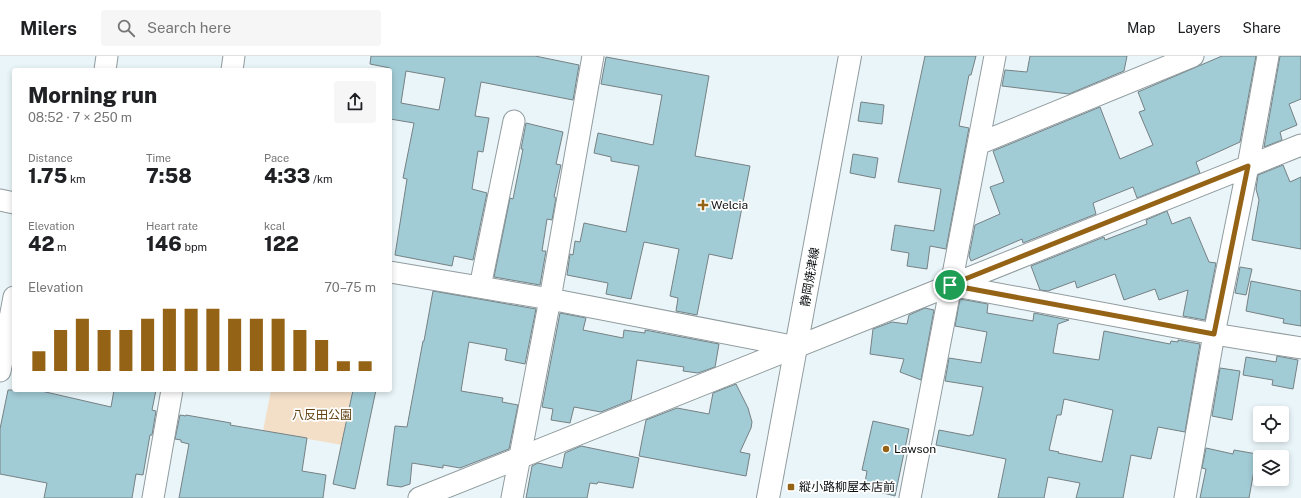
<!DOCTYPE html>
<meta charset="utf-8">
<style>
:root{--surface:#fff;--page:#f6f6f6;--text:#202124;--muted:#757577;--line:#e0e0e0;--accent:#956315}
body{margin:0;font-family:"Public Sans","Noto Sans JP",sans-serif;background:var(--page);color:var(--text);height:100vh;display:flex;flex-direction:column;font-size:15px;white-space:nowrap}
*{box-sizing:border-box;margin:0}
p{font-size:13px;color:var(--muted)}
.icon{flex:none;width:22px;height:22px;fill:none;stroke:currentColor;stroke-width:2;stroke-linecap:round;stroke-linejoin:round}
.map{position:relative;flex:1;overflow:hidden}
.side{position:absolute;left:12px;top:12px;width:380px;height:324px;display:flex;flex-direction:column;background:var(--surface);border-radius:4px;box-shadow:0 2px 6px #0003}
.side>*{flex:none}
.controls{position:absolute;left:1253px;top:350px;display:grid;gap:8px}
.controls a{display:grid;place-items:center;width:36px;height:36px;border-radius:4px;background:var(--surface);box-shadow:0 2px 6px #0003;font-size:20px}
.pin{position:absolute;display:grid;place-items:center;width:34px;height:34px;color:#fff;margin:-17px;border:2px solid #fff;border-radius:50%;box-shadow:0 1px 4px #0007}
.round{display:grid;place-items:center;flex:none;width:42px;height:42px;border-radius:4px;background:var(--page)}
.head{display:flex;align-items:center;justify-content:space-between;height:68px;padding:0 16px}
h1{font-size:22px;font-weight:800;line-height:30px}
.stats{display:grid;grid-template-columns:repeat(3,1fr);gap:6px;height:68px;padding:4px 16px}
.stats div{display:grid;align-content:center}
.stats b{font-size:20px;font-weight:800}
.stats small{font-size:11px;font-weight:400}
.stats p{font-size:11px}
.chart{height:112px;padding:8px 16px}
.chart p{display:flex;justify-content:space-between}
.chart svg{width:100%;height:72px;margin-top:4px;stroke:var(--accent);stroke-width:6}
header{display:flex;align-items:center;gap:24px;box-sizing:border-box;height:56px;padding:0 20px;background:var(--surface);border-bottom:1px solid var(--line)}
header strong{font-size:19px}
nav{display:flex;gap:22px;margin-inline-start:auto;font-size:14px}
.search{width:280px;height:36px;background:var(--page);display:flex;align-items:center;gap:10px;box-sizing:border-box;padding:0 14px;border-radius:4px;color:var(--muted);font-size:15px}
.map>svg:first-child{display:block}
.green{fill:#f3dfc8}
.building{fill:#a1cbd5;stroke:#768184;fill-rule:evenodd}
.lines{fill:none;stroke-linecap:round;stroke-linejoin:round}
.minor-casing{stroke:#919c9f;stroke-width:23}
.secondary-casing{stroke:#919c9f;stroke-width:24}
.minor{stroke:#fff;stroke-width:21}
.secondary{stroke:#fff;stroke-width:22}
.route-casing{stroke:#fff;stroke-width:8}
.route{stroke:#956315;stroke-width:5}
.poi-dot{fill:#956315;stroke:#fff;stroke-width:1.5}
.labels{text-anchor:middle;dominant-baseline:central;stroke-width:3.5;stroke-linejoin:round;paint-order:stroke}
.poi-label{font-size:12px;fill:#0a0e0f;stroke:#fff;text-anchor:start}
.street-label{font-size:12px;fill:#0a0e0f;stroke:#fff}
.park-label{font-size:12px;fill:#614110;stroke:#fff}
</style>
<header>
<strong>Milers</strong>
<div class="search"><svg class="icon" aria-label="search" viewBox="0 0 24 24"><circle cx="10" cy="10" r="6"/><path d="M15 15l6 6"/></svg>Search here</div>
<nav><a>Map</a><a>Layers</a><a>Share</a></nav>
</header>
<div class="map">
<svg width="1301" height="442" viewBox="0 0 1301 442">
<rect width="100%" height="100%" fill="#e9f5f9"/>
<path class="green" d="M271 334H352L342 389 263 375Z"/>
<path class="building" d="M371 0H535L579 9 573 44 481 26 475 60 489 62 483 96 478 95 472 133 487 137 473 204 454 200 452 210 395 199 407 123 403 122 414 67 390 63V12L370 8ZM406 15 445 22 439 54 401 47Z
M925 0H976L971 19H969L959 70 969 72 946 193 930 190 927 213 907 210 909 197 891 194 895 169 934 175 941 133 898 126Z
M1030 0H1127L1124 15 1069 38 1002 30 1005 14 1027 16Z
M1222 0H1256L1240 86 1196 106 1200 117 1137 142 1133 131 1093 147 1096 158 1023 187 1022 183 971 205 969 200 975 169 1000 158 990 131 1004 126 993 95 1100 51 1120 103 1153 89 1139 56 1145 54 1138 36Z
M1280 0H1301V43L1289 48 1297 69 1280 76 1282 84 1264 91Z
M606 1 709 20 695 100 750 110 732 203 709 198 697 259 676 255 678 242 670 240 679 193 644 186 631 243 606 238 608 227 567 219 570 198 573 199 575 185 580 186 584 167 626 176 639 110 611 105V101L594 97 598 77 653 89 662 39 601 28Z
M861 46 884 49 882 68 858 65Z
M526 67 563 76 556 108 561 109 554 141 556 142 552 164 547 163 542 195H546L540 229 494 221 510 142 513 143 523 93H521Z
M853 98 878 102 875 122 850 117Z
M1283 109 1290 126 1301 121V193L1252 184 1259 144 1256 133 1258 119Z
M1167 155 1172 168 1190 161 1209 206 1216 207 1205 264 1183 260 1188 234 1159 244 1155 233 1124 244 1115 218 1077 232 1075 225 1048 235 1040 234 1031 210 1104 181 1105 184 1147 168 1146 164Z
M1240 211 1252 213 1246 239 1235 237Z
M1251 225 1301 235V270L1283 267 1284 263 1246 255Z
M433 235 536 253 525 308 505 304 507 293 469 286 461 335 503 342 502 346 518 349 509 393 460 412 443 409V412L412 407 410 428 401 431 387 429 395 370 407 371 423 285H424Z
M960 243 988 248 987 257 1033 265 1034 257 1069 264 1058 268 1053 297 1099 304 1104 275 1170 288 1171 285 1178 286V284L1200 288 1185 376 1158 371 1151 403 1131 399 1123 442H1076L1080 427 1048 421 1044 442H998L1006 403 936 389 939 374 970 380V379H973L983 331 945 325 949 302 981 307 987 276 955 270ZM1064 343 1113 354 1102 406 1058 397 1059 396 1049 394 1057 359H1061Z
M925 252 934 254 921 324 900 316 904 303 870 298 873 273 892 266 907 268 909 259Z
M560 257 586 262 583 274 623 282 624 274 645 277V274L719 288 715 311 698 317 683 315 684 311 637 304 631 344 601 356 574 351 570 367 551 364 553 353 542 351Z
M1277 300 1298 304 1293 333 1272 329 1273 324 1243 319 1246 301 1276 306Z
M1220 312 1240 315 1232 364 1212 360Z
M736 328 748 352 752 366 751 372 740 396 750 398 746 420 639 400 646 364 677 352 709 358 713 337Z
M8 334H37L111 351 114 334H156L152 354 156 355 152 379H150L143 419 136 418 132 442H44L47 427 0 418V373Z
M353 334H376L355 433 333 428Z
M180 359 186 360V359L231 367 230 369 307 382 302 415 326 419 323 442H179L189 388 181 386V384L175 383Z
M873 365 909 373 895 440 864 432 867 415 862 414Z
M581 390 639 402 633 432 598 426 597 428 590 427 587 442H526L532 410 538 407 562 412 565 397Z
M1206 392 1233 398 1234 394 1257 398 1249 442H1200L1206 413 1202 412Z"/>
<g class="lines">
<defs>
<path id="minor" d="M105 14 107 0
M232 14 234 0
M978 88 1193 0
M0 144 14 147
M390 216 550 243 797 291
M950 229 1214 278 1301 292
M480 231 514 65
M0 315 14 241
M153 442 172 334
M419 442 1301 89
M512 442 550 243 593 0
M910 442 995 0
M1185 442 1214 278 1248 110 1268 0"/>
<path id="secondary" d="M768 442 850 0"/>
</defs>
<use href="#minor" class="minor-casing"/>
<use href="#secondary" class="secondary-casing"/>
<use href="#minor" class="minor"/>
<use href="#secondary" class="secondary"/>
</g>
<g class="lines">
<defs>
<path id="route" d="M1248 110 1214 278 950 229Z"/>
</defs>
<use href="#route" class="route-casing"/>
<use href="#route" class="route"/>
</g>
<g class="poi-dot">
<path d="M701 143h4v4h4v4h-4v4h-4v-4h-4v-4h4z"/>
<circle cx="886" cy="393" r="4"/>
<rect x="787" y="427" width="8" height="8" rx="2"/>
</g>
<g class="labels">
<g class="poi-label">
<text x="711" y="149">Welcia</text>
<text x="894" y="393">Lawson</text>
<text x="799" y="431">縦小路柳屋本店前</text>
</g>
<g class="street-label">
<text transform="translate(810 221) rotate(-80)">静岡焼津線</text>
</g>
<g class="park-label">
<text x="322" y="359">八反田公園</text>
</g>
</g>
</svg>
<div class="controls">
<a><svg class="icon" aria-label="locate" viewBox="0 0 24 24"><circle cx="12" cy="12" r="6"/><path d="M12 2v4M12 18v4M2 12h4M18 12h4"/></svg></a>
<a><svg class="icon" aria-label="layers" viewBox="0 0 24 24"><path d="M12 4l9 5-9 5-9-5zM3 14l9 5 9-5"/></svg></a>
</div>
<div class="pin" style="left:950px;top:229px;background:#1e9e55"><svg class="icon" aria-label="arrive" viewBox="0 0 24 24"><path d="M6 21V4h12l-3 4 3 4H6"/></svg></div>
<section class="side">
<div class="head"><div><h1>Morning run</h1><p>08:52 · 7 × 250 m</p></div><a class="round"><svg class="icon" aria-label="share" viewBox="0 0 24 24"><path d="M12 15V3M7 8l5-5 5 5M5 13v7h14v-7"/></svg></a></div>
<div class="stats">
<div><p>Distance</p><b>1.75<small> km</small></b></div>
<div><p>Time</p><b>7:58</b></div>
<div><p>Pace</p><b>4:33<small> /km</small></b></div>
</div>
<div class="stats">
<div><p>Elevation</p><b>42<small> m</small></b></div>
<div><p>Heart rate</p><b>146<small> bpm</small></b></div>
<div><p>kcal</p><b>122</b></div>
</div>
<div class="chart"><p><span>Elevation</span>70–75 m</p>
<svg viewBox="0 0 160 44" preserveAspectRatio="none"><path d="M5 44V32M15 44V19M25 44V12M35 44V19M45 44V19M55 44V12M65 44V6M75 44V6M85 44V6M95 44V12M105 44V12M115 44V12M125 44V19M135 44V25M145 44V38M155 44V38"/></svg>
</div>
</section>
</div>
